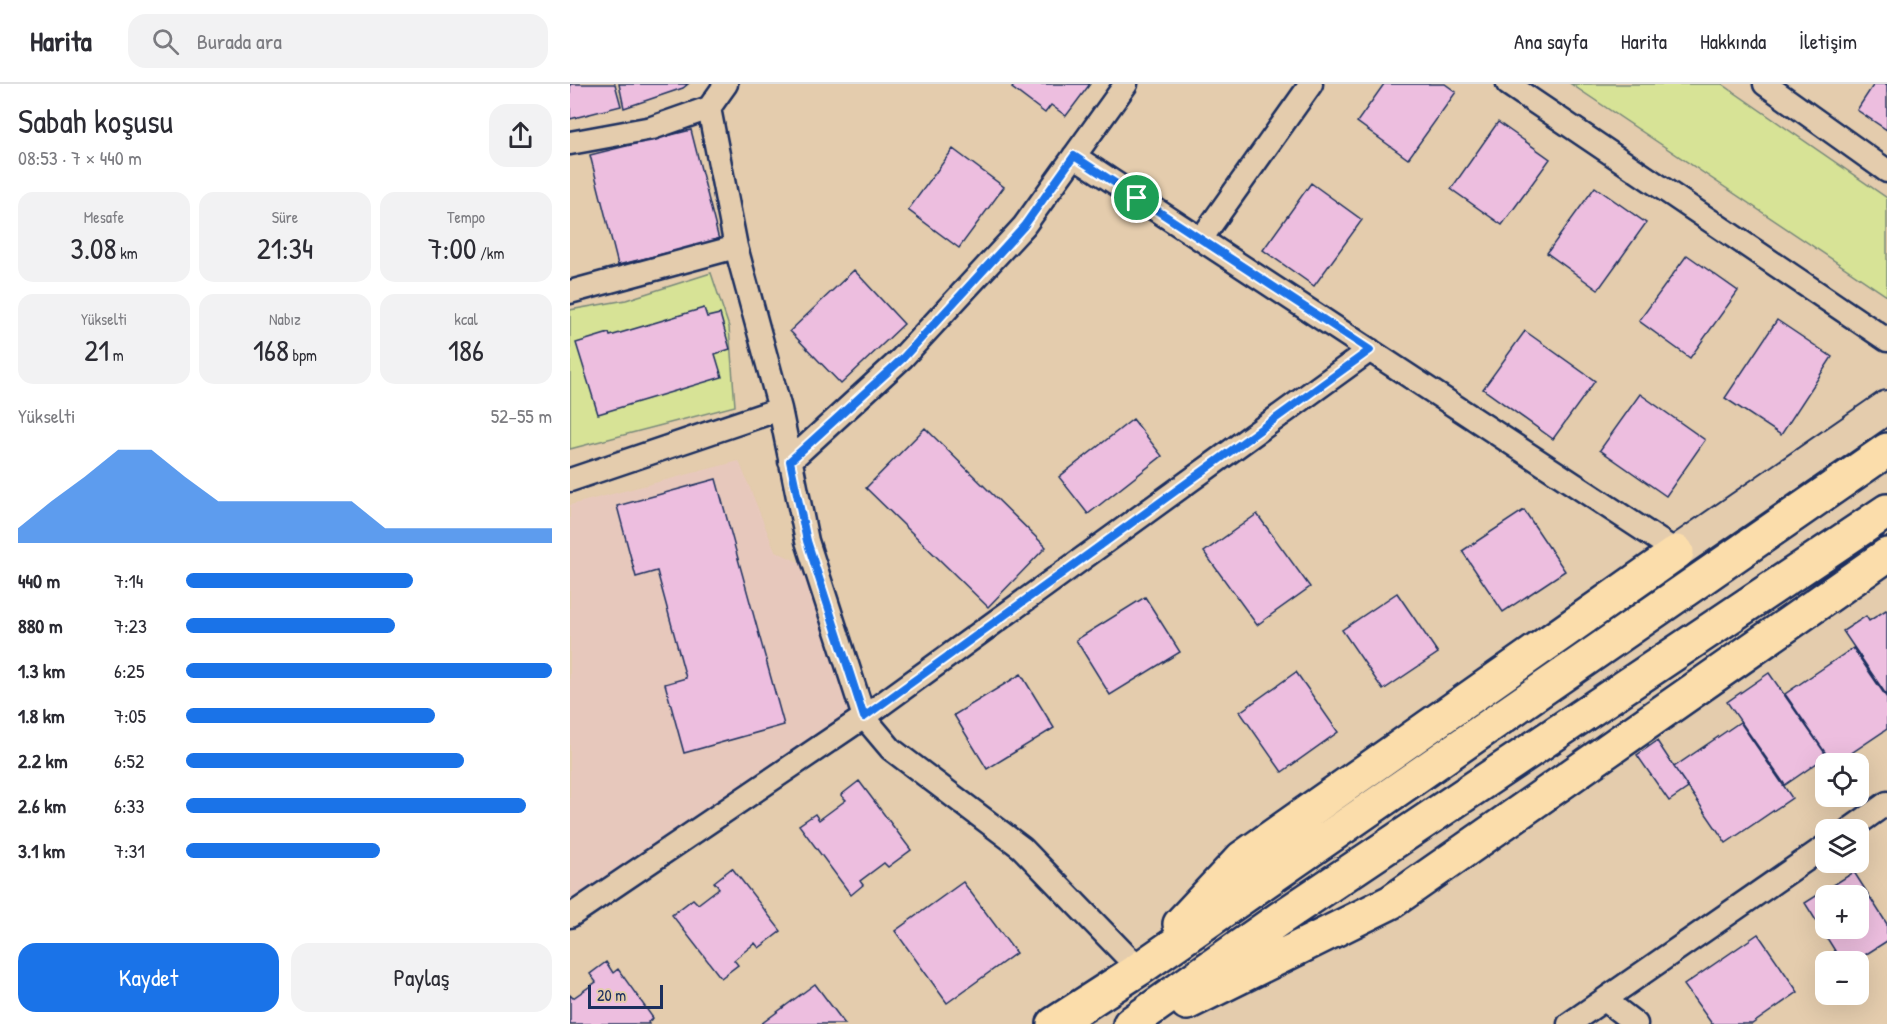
<!DOCTYPE html>
<html lang="tr">
<meta charset="utf-8">
<style>
:root{--surface:#fff;--page:#f2f2f3;--text:#2b2b33;--muted:#7c7c81;--line:#e1e1e2;--accent:#1a73e8}
body{margin:0;font-family:"Patrick Hand",sans-serif;background:var(--page);color:var(--text);height:100vh;display:flex;flex-direction:column;font-size:22px;white-space:nowrap}
*{box-sizing:border-box;margin:0}
p{font-size:20px;color:var(--muted)}
.icon{flex:none;width:33px;height:33px;fill:none;stroke:currentColor;stroke-width:2;stroke-linecap:round;stroke-linejoin:round}
.map{position:relative;flex:1;overflow:hidden}
.panel{display:flex;flex-direction:column;background:var(--surface);width:570px}
.panel>*{flex:none}
.tools{position:absolute;left:1245px;top:669px;display:grid;gap:12px}
.tools a{display:grid;place-items:center;width:54px;height:54px;border-radius:12px;background:var(--surface);box-shadow:0 6px 24px #0002;font-size:30px}
.scale{position:absolute;left:18px;bottom:15px;width:75px;box-sizing:border-box;padding-left:6px;border:3px solid #1b2f5e;border-top:0;font-size:16px;line-height:21px;white-space:nowrap;color:#1b2f5e;-webkit-text-stroke:4px #e4ccad;paint-order:stroke}
.pin{position:absolute;display:grid;place-items:center;width:51px;height:51px;color:#fff;margin:-26px;border:3px solid #fff;border-radius:50%;box-shadow:0 2px 6px #0007}
.round{display:grid;place-items:center;flex:none;width:63px;height:63px;border-radius:18px;background:var(--page)}
.head{display:flex;align-items:center;justify-content:space-between;height:102px;padding:0 18px}
h1{font-size:33px;font-weight:600;line-height:45px}
.figures{display:grid;grid-template-columns:repeat(3,1fr);gap:9px;height:102px;padding:6px 18px}
.figures div{display:grid;align-content:center;border-radius:15px;background:var(--page);text-align:center}
.figures b{font-size:30px;font-weight:600}
.figures small{font-size:16px;font-weight:400}
.figures p{font-size:16px}
.chart{height:168px;padding:12px 18px}
.chart p{display:flex;justify-content:space-between}
.chart svg{width:100%;height:108px;margin-top:6px;fill:var(--accent);opacity:.7}
.action{display:flex;gap:12px;margin-top:auto;padding:12px 18px}
.action a{flex:1;height:69px;border-radius:18px;background:var(--accent);color:#fff;font-size:24px;font-weight:600;line-height:69px;text-align:center}
.action a+a{background:var(--page);color:var(--text)}
ul{padding:0 18px;list-style:none;font-size:20px}
li{display:grid;grid-template-columns:96px 72px 1fr;align-items:center;height:45px}
li i{height:15px;border-radius:8px;background:var(--accent)}
header{display:flex;align-items:center;gap:36px;box-sizing:border-box;height:84px;padding:0 30px;background:var(--surface);border-bottom:2px solid var(--line)}
header strong{font-size:28px}
nav{display:flex;gap:33px;margin-inline-start:auto;font-size:21px}
.search{width:420px;height:54px;background:var(--page);display:flex;align-items:center;gap:15px;box-sizing:border-box;padding:0 21px;border-radius:18px;color:var(--muted);font-size:22px}
main{display:flex;flex:1;min-height:0}
.map>svg:first-child{display:block}
.built{fill:#e7c8bc}
.green{fill:#d7e396;stroke:#79897a;stroke-width:1.5}
.building{fill:#edbedf;stroke:#1b2f5e;stroke-width:1.5;fill-rule:evenodd}
.lines{fill:none;stroke-linecap:round;stroke-linejoin:round}
.street-casing{stroke:#1b2f5e;stroke-width:27}
.secondary-casing{stroke:#1b2f5e;stroke-width:36}
.primary-casing{stroke:#1b2f5e;stroke-width:38}
.street{stroke:#e4ccad;stroke-width:22}
.secondary{stroke:#e4ccad;stroke-width:32}
.primary{stroke:#fbddab;stroke-width:33}
.route-casing{stroke:#fff;stroke-width:12}
.route{stroke:#1a73e8;stroke-width:8}
</style>
<header>
<strong>Harita</strong>
<div class="search"><svg class="icon" aria-label="search" viewBox="0 0 24 24"><circle cx="10" cy="10" r="6"/><path d="M15 15l6 6"/></svg>Burada ara</div>
<nav><a>Ana sayfa</a><a>Harita</a><a>Hakkında</a><a>İletişim</a></nav>
</header>
<main>
<section class="panel">
<div class="head"><div><h1>Sabah koşusu</h1><p>08:53 · 7 × 440 m</p></div><a class="round"><svg class="icon" aria-label="share" viewBox="0 0 24 24"><path d="M12 15V3M7 8l5-5 5 5M5 13v7h14v-7"/></svg></a></div>
<div class="figures">
<div><p>Mesafe</p><b>3.08<small> km</small></b></div>
<div><p>Süre</p><b>21:34</b></div>
<div><p>Tempo</p><b>7:00<small> /km</small></b></div>
</div>
<div class="figures">
<div><p>Yükselti</p><b>21<small> m</small></b></div>
<div><p>Nabız</p><b>168<small> bpm</small></b></div>
<div><p>kcal</p><b>186</b></div>
</div>
<div class="chart"><p><span>Yükselti</span>52–55 m</p>
<svg viewBox="0 0 160 44" preserveAspectRatio="none"><path d="M0 44V38L10 27L20 17L30 6L40 6L50 17L60 27L70 27L80 27L90 27L100 27L110 38L120 38L130 38L140 38L150 38L160 38V44z"/></svg>
</div>
<ul>
<li><b>440 m</b>7:14<i style="width:62%"></i></li>
<li><b>880 m</b>7:23<i style="width:57%"></i></li>
<li><b>1.3 km</b>6:25<i style="width:100%"></i></li>
<li><b>1.8 km</b>7:05<i style="width:68%"></i></li>
<li><b>2.2 km</b>6:52<i style="width:76%"></i></li>
<li><b>2.6 km</b>6:33<i style="width:93%"></i></li>
<li><b>3.1 km</b>7:31<i style="width:53%"></i></li>
</ul>
<div class="action"><a>Kaydet</a><a>Paylaş</a></div>
</section>
<div class="map">
<svg width="1317" height="940" viewBox="0 0 1317 940">
<rect width="100%" height="100%" fill="#e4ccad"/>
<filter id="ink" filterUnits="userSpaceOnUse"><feTurbulence type="fractalNoise" baseFrequency=".0167" numOctaves="2"/><feDisplacementMap in="SourceGraphic" scale="12" xChannelSelector="R" yChannelSelector="G"/><feConvolveMatrix kernelMatrix="1 2 1 2 8 2 1 2 1" color-interpolation-filters="sRGB"/></filter>
<g filter="url(#ink)">
<path class="built" d="M169 377 205 467 233 480 279 627 8 818 0 817V421Z"/>
<path class="green" d="M1001 0H1152L1317 114V212Z
M141 189 159 243 165 322 0 365V226L56 216Z"/>
<path class="building" d="M0 0H45L51 22 0 35Z
M49 0H118L113 4 54 24Z
M445 0H520L496 32 481 21 475 29 442 4Z
M814 0H875L886 8 838 75 787 38Z
M1304 0H1317V46L1287 26Z
M928 38 980 75 932 141 881 105Z
M121 46 149 156 48 181 20 71Z
M383 65 434 103 389 164 338 126Z
M741 99 792 136 744 202 693 166Z
M1025 103 1076 139 1028 206 977 169Z
M1117 171 1168 207 1120 274 1069 237Z
M284 186 334 240 271 300 220 247Z
M134 224 137 233 150 230 160 265 145 270 152 293 28 330 6 259 39 249 40 252Z
M1207 236 1262 273 1211 351 1155 314Z
M955 247 1025 297 983 355 913 305Z
M1070 310 1135 356 1096 412 1030 366Z
M563 335 592 372 518 430 489 393Z
M355 344 476 463 418 523 296 404Z
M146 395 214 641 114 669 95 600 116 594 87 487 66 493 47 422Z
M954 426 995 487 933 528 892 467Z
M687 430 740 503 687 541 634 468Z
M827 509 868 569 813 606 772 546Z
M575 513 610 568 540 611 506 556Z
M1316 526 1317 527V612L1273 547 1296 532 1299 537Z
M1283 564 1317 614V645L1265 680H1263L1215 610Z
M726 588 768 648 712 688 670 628Z
M1199 589 1257 672 1215 701 1157 618Z
M451 590 484 644 417 685 384 631Z
M1170 638 1222 714 1156 759 1104 683Z
M1087 657 1118 704 1099 717 1067 671Z
M289 697 341 766 318 783 314 779 290 797 293 801 281 811 229 741 245 730 249 736 276 716 271 711Z
M162 784 211 847 189 864 185 859 164 876 168 881 151 894 102 831 123 815 128 820 149 804 144 798Z
M1284 788 1317 840V857L1284 878H1272L1235 819ZM1256 812H1288V844H1256Z
M393 798 446 869 377 919 325 847Z
M1188 850 1228 908 1182 940H1142L1114 901Z
M36 878 43 889 48 885 83 934 78 938 79 940H0V911L3 914 26 898 20 890Z
M245 900 275 940H191Z"/>
<g class="lines">
<defs>
<path id="street" d="M156 0 139 24 166 163 210 325 237 457 294 633 321 665 452 764 569 885
M938 0 1317 256
M1195 0 1317 87
M0 59 82 44 139 24
M504 72 1107 468
M631 155 741 0
M0 208 166 163
M220 377 332 274 454 142 556 0
M0 396 210 325
M1279 746 1317 719
M0 832 294 633 800 266
M1035 916 1066 940
M999 940 1256 762"/>
<path id="secondary" d="M1107 468 1317 323"/>
<path id="primary" d="M610 840 672 774 1107 468
M617 919 821 818 1317 471
M484 940 569 885 1317 366
M560 940 709 835 1317 427"/>
</defs>
<use href="#street" class="street-casing"/>
<use href="#secondary" class="secondary-casing"/>
<use href="#primary" class="primary-casing"/>
<use href="#street" class="street"/>
<use href="#secondary" class="secondary"/>
<use href="#primary" class="primary"/>
</g>
</g>
<g class="lines" filter="url(#ink)">
<defs>
<path id="route" d="M504 72 800 266 294 633 237 457 220 377 333 274 454 142Z"/>
</defs>
<use href="#route" class="route-casing"/>
<use href="#route" class="route"/>
</g>
</svg>
<div class="tools">
<a><svg class="icon" aria-label="locate" viewBox="0 0 24 24"><circle cx="12" cy="12" r="6"/><path d="M12 2v4M12 18v4M2 12h4M18 12h4"/></svg></a>
<a><svg class="icon" aria-label="layers" viewBox="0 0 24 24"><path d="M12 4l9 5-9 5-9-5zM3 14l9 5 9-5"/></svg></a>
<a>+</a>
<a>−</a>
</div>
<div class="scale">20 m</div>
<div class="pin" style="left:567px;top:114px;background:#1e9e55"><svg class="icon" aria-label="arrive" viewBox="0 0 24 24"><path d="M6 21V4h12l-3 4 3 4H6"/></svg></div>
</div>
</main>
